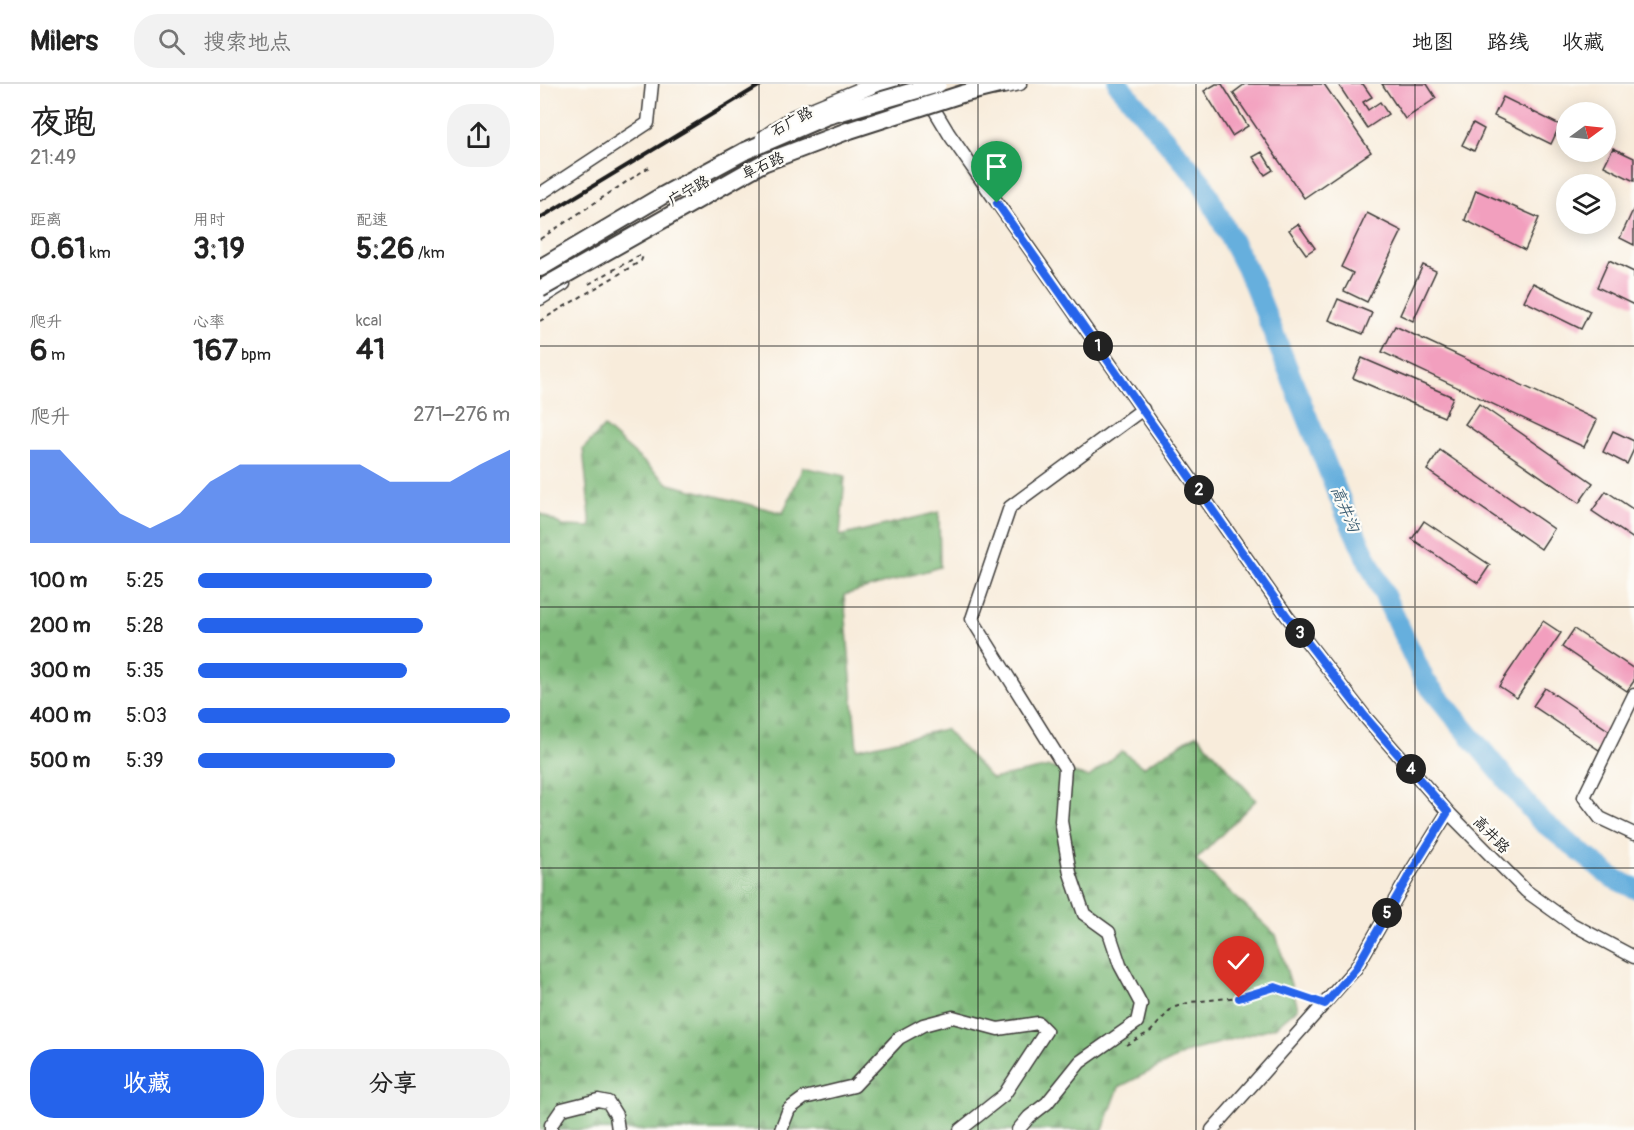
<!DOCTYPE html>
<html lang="zh">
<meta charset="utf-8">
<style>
:root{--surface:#fff;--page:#f2f2f2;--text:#222;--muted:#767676;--line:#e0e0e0;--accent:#2563eb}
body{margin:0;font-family:Pangolin,"LXGW WenKai TC",sans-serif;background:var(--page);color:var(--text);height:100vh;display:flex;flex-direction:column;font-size:22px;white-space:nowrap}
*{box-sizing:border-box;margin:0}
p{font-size:20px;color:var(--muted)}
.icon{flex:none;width:33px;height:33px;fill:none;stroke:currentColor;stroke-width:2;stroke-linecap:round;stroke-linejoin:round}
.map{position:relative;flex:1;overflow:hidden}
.panel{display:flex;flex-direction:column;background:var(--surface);width:540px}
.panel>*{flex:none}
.needle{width:39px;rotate:75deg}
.fabs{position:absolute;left:1016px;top:18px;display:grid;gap:12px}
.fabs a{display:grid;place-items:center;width:60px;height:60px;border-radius:50%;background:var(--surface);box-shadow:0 3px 15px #0003;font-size:30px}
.pin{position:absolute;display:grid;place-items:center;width:51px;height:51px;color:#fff;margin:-62px -26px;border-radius:50% 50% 50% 0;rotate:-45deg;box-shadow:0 0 6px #0007}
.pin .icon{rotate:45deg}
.km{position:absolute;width:30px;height:30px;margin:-15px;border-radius:50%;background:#222;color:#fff;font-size:16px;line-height:30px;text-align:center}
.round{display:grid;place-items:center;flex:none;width:63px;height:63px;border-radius:24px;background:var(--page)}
.head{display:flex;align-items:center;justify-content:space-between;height:102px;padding:0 30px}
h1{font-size:33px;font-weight:700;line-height:45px}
.stats{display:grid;grid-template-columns:repeat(3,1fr);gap:9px;height:102px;padding:6px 30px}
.stats div{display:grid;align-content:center}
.stats b{font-size:30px;font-weight:700}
.stats small{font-size:16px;font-weight:400}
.stats p{font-size:16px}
.chart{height:168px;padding:12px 30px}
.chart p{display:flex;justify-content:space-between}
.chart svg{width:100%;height:108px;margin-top:6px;fill:var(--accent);opacity:.7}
.button{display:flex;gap:12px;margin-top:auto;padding:12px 30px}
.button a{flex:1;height:69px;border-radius:24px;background:var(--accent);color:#fff;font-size:24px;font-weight:700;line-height:69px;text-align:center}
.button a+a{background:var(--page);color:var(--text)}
ul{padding:0 30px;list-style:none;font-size:20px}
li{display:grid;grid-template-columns:96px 72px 1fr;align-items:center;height:45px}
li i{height:15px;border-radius:8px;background:var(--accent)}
header{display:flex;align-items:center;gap:36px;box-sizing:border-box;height:84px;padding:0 30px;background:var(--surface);border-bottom:2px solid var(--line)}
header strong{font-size:28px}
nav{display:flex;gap:33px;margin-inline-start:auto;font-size:21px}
.search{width:420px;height:54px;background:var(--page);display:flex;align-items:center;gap:15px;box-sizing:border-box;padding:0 21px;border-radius:24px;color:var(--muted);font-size:22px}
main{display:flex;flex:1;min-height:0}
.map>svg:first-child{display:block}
.forest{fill:url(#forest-firs);stroke:#4d6a4a;stroke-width:1.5}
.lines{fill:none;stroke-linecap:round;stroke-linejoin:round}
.river{stroke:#66afdd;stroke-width:21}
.building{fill:#f29fbe}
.minor-casing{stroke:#3d3b39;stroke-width:15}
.highway-casing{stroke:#3d3b39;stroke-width:20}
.path{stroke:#3d3b39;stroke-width:2;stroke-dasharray:4.5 4.5;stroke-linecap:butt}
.minor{stroke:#fff;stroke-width:12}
.highway{stroke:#fff;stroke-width:16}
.rail{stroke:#1c1c1c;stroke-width:4}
.major-bridge-casing{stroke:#3d3b39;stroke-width:18;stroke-linecap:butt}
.highway-bridge-casing{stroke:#3d3b39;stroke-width:20;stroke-linecap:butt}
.major-bridge{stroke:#fff;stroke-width:15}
.highway-bridge{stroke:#fff;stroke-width:16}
.route-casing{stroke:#fff;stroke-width:12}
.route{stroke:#2563eb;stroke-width:8}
.grid{fill:none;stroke:#1c1c1c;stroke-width:1.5;stroke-opacity:0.55}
.labels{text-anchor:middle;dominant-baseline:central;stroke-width:4.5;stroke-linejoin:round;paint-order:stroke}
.street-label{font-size:15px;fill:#1c1c1c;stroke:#fdfcf7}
.water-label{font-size:16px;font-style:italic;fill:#3d5e73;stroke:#fdfcf7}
</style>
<header>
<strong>Milers</strong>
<div class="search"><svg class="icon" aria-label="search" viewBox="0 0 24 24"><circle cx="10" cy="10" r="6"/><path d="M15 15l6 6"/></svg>搜索地点</div>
<nav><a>地图</a><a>路线</a><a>收藏</a></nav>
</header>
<main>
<section class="panel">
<div class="head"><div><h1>夜跑</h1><p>21:49</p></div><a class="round"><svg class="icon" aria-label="share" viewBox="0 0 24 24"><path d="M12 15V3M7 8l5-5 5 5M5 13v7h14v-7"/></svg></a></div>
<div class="stats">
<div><p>距离</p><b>0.61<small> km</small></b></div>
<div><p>用时</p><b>3:19</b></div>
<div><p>配速</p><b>5:26<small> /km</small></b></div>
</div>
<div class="stats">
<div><p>爬升</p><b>6<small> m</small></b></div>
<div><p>心率</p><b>167<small> bpm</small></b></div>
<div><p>kcal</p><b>41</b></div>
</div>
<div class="chart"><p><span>爬升</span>271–276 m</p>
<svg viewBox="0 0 160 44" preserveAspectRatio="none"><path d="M0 44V6L10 6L20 19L30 32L40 38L50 32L60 19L70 12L80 12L90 12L100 12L110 12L120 19L130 19L140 19L150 12L160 6V44z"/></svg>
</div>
<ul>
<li><b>100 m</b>5:25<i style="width:75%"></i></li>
<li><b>200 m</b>5:28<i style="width:72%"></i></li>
<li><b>300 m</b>5:35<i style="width:67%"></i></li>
<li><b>400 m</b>5:03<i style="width:100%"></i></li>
<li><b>500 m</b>5:39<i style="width:63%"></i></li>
</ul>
<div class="button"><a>收藏</a><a>分享</a></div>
</section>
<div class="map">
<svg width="1094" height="1046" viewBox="0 0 1094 1046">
<defs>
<pattern id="forest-firs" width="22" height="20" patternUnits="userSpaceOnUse" patternTransform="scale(1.5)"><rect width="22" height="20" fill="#7eb979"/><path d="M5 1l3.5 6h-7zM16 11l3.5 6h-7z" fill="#6c9e68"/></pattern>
</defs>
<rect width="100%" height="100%" fill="#fdfcf7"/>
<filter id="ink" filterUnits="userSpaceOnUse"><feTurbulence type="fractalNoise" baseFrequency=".0167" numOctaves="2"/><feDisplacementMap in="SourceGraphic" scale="12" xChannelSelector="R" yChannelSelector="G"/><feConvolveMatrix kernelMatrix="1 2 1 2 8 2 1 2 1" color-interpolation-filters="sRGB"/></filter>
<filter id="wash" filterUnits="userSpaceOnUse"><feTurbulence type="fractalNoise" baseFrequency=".008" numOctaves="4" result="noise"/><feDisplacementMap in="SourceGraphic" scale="24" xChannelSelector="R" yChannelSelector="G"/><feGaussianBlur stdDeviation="1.35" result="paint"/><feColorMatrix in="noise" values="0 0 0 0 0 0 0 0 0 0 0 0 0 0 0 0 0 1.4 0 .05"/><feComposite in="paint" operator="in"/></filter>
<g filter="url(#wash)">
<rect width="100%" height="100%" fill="#f8ecdb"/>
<path class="forest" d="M64 343 129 400 243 429 263 383 305 392 300 452 399 428 400 483 304 511 317 665 405 645 452 695 509 683 549 693 582 667 603 683 657 650 716 716 656 776 736 851 758 924 735 943 648 968 579 1003 563 1046H0V429L23 442 51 443 43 365Z"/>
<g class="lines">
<path class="river" d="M578 0 662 99 713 198 806 430 885 597 999 735 1073 794 1094 804"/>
</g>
<g id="blocks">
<path class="building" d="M676 0H682L708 42 692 52 664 7Z
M705 0H784L831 68 764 114 693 9Z
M798 0H823L832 13 823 18 828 26 840 18 848 30 827 44Z
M842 0H887L896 14 865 35Z
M963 13 1020 41 1011 60 954 32Z
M933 39 944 45 934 67 922 61Z
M1073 64 1094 74V97L1064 82Z
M722 68 733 86 725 91 713 73Z
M936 106 999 134 985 166 925 136Z
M1094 124V161L1080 154Z
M827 129 862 147 827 218 804 207 813 189 801 183Z
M758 140 775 164 766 170 749 146Z
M1069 176 1094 188V221L1057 203Z
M883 181 896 187 873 237 860 231Z
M993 199 1050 227 1041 245 984 217Z
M798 215 832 229 823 250 789 236Z
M855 242 1057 336 1044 363 842 268Z
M822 274 913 313 904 333 813 294Z
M939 320 1053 399 1039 419 925 340Z
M1073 347 1094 357V365L1087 380 1063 368Z
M900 366 1014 445 1001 465 887 386Z
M1066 407 1094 426V455L1052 427Z
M884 437 950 481 938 499 872 455Z
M1003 537 1021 549 977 614 959 602Z
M1034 545 1094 585V597L1087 607 1022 563Z
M1005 604 1071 648 1059 666 993 622Z"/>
</g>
</g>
<g filter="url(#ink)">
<use href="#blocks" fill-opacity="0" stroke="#3d3b39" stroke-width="1.5"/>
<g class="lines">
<defs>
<path id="minor" d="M379 0 409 50 747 532 827 635 908 728 986 807 1032 840 1094 873
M455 5 480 0
M329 10 352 0
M0 110 108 39 112 0
M0 215 24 200
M1094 611 1044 713 1060 734 1094 750
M11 1046V1041L22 1025 58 1016 68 1018 76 1031 78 1046
M241 1046 249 1025 264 1014 314 1002 359 954 383 941 413 933 458 945 498 939 506 947 464 1011 420 1046
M478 1046 489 1033 507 1019 540 978 597 938 601 920 580 881 569 848 544 830 530 789 521 737 525 684 432 535 470 423 603 325
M672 1046 816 884 872 786 908 728"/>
<path id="highway" d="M0 184 120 113 205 67"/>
</defs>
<use href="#minor" class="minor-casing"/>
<use href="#highway" class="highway-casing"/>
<path class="path" d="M0 155 112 81
M0 237 101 177 103 172H98L49 200
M586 961 611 947 632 924 651 918 699 913 735 903 771 916"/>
<use href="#minor" class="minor"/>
<use href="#highway" class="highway"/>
<path class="rail" d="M0 134 222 0"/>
<defs>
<path id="major-bridge" d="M223 55 253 34 336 0"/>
<path id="highway-bridge" d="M205 67 287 32 398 0
M0 205 223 79 310 46 422 10 463 0"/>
</defs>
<use href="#major-bridge" class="major-bridge-casing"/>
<use href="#highway-bridge" class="highway-bridge-casing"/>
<use href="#major-bridge" class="major-bridge"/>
<use href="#highway-bridge" class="highway-bridge"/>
</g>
</g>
<g class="lines" filter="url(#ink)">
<defs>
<path id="route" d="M457 119 747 532 827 635 908 728 872 786 816 884 785 920 735 903 699 914"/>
</defs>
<use href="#route" class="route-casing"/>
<use href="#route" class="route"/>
</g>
<path class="grid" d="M219 0V1046M438 0V1046M656 0V1046M875 0V1046M0 262H1094M0 523H1094M0 784H1094"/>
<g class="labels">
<g class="street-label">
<text transform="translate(252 38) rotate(-29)">石广路</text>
<text transform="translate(223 82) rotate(-25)">阜石路</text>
<text transform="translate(149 107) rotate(-30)">广宁路</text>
<text transform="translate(951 751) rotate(46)">高井路</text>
</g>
<g class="water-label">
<text transform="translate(805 425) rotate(67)">高井沟</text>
</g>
</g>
</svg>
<div class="fabs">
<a><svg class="needle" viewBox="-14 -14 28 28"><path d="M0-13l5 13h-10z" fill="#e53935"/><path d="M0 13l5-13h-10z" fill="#767676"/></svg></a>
<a><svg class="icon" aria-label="layers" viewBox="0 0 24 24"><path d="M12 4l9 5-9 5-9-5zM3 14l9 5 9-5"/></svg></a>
</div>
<div class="pin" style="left:457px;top:119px;background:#1e9e55"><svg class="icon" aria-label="arrive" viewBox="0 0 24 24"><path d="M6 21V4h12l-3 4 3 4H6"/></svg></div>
<div class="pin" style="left:699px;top:914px;background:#d93025"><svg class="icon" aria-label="check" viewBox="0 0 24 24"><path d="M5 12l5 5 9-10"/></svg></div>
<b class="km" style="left:558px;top:262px">1</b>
<b class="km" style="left:659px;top:406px">2</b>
<b class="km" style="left:760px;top:549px">3</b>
<b class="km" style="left:871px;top:685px">4</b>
<b class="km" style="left:847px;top:829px">5</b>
</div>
</main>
